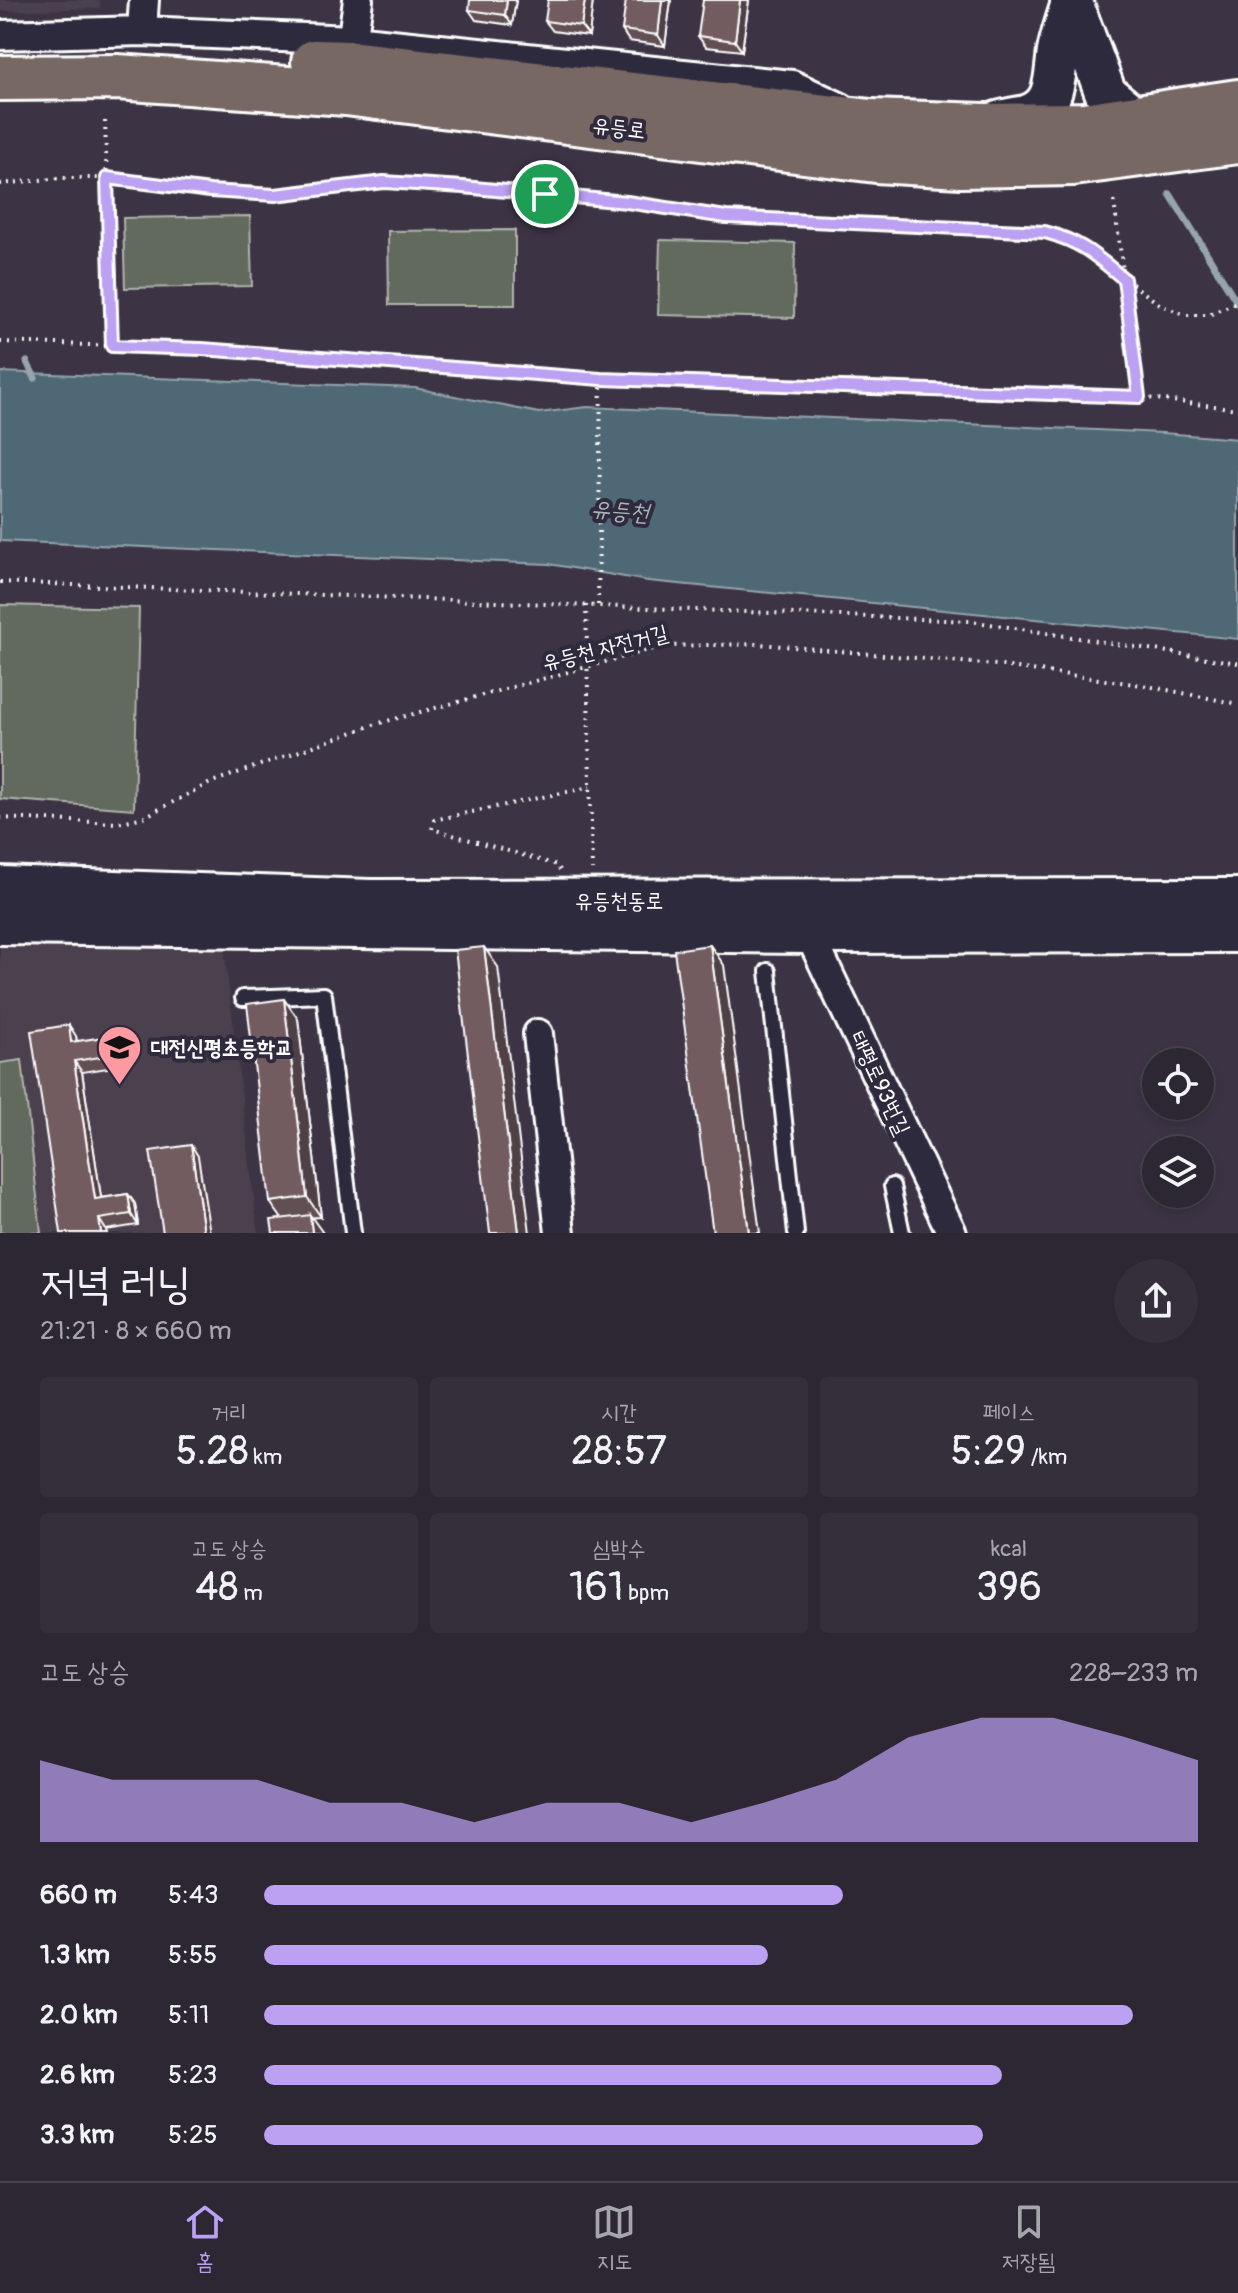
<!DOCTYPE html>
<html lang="ko">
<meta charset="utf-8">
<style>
:root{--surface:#2d2733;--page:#352f3b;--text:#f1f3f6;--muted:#a7a5ac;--line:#48444e;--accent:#bca0f2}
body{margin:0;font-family:Pangolin,"Poor Story",sans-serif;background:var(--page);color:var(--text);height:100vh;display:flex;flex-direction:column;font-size:30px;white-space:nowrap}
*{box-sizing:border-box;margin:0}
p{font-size:26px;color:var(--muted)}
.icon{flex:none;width:44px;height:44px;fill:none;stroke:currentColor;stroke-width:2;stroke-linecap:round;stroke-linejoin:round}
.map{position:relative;height:1233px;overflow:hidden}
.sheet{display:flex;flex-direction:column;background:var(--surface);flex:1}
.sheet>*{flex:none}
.fabs{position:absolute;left:1142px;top:1048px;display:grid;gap:16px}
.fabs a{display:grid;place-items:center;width:72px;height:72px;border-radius:50%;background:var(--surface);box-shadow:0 4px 12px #0003,0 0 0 2px var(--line);font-size:40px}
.pin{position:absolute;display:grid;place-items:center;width:68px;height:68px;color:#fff;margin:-34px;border:4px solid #fff;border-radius:50%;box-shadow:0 2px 8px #0007}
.round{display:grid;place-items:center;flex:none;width:84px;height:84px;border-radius:42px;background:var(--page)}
.head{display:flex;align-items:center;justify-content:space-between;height:136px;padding:0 40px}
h1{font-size:44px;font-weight:600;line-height:60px}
.stats{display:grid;grid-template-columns:repeat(3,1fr);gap:12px;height:136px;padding:8px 40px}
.stats div{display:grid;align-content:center;border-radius:8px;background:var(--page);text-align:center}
.stats b{font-size:40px;font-weight:600}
.stats small{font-size:22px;font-weight:400}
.stats p{font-size:22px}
.chart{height:224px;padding:16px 40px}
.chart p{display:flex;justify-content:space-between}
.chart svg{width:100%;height:144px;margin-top:8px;fill:var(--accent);opacity:.7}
ul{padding:0 40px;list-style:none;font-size:26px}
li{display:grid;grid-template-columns:128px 96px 1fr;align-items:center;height:60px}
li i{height:20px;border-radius:10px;background:var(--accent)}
.tab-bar{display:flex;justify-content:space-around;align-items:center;height:112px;border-top:2px solid var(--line);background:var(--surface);font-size:22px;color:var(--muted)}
.tab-bar a{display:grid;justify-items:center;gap:4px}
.tab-bar .active{color:var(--accent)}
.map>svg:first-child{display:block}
.built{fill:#4c404d}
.green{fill:#626a5d;stroke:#b0b4ae;stroke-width:2}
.water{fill:#4f6876;stroke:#95a4ad;stroke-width:2}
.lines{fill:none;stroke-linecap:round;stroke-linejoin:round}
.stream{stroke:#95a4ad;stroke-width:7}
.lane-casing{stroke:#fff;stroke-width:20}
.street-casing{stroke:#fff;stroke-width:34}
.secondary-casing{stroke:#fff;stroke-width:46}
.primary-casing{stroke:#fff;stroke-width:50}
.path{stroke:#fff;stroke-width:4;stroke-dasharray:2 6;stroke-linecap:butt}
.lane{stroke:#2f2a3d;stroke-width:14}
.street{stroke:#2f2a3d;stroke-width:28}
.secondary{stroke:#2f2a3d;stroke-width:40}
.primary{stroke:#776864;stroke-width:44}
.wall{fill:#624f53;stroke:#fff;stroke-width:2}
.shaded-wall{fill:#504044;stroke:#fff;stroke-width:2}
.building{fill:#725c61;stroke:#fff;stroke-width:2}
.route-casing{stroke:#fff;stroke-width:16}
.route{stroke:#bca0f2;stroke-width:10}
.labels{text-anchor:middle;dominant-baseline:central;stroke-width:8;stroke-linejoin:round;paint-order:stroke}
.street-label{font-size:22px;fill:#fff;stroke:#2f2a3d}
.poi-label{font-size:22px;font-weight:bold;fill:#fff;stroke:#2f2a3d;text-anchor:start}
.water-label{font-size:24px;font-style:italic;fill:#a7b4ba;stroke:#2f2a3d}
</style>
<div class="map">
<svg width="1238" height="1233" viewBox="0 0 1238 1233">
<rect width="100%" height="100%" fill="#3c3444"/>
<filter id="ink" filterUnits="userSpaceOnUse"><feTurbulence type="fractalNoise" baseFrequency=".0125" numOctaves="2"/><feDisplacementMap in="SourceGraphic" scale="16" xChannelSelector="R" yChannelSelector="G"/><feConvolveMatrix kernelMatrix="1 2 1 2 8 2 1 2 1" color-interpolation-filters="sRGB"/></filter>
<g filter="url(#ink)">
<path class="built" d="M0 0H100V8L0 11Z
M223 939 258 1233H0V940Z"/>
<path class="green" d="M250 216 252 286 125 288 123 218Z
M515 230V305H389L388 231Z
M660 240 795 243 794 318 658 315Z
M0 605 139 608 134 809 0 799Z
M22 1060 41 1233H0V1063Z"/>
<path class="water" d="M0 372 415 388 539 413 587 407 632 409 1163 433 1238 439V639L648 581 549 564 0 541Z"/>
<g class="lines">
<path class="stream" d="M1170 194 1238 304
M27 362 35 378"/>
<defs>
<path id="lane" d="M768 971 796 1233
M243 998 324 995 353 1233
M892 1186 902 1233"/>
<path id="street" d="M142 31 144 0
M0 35 142 31 353 40 792 85 841 108
M350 59 358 0
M809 933 952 1233
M538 1034 560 1233"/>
<path id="secondary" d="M1071 0 1106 94 1134 117
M995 123C1006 119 1016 118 1026 116 1057 107 1054 77 1058 52 1061 36 1067 19 1072 3
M0 887 370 900 1238 899
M0 924 809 933 1238 932"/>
<path id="primary" d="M314 62 349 63 871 122 985 126 1084 125 1238 102
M0 78 117 77 346 93 876 160 961 165 1073 163 1238 141"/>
</defs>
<use href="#lane" class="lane-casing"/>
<use href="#street" class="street-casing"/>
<use href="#secondary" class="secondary-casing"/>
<use href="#primary" class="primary-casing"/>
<path class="path" d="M105 121 112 346
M0 184 60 178H107L210 191 275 195 384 182 463 187 627 202 726 217 1045 232 1071 239 1162 306 1186 315H1209L1238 301
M1114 201 1139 397
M0 342 202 349 601 379 1139 397 1238 409
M0 582 970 621 1238 663
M586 605 592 870
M598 605 601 379
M0 818 117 823 144 817 212 782 376 724 664 646 760 644 995 665 1142 685 1238 704
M560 870 557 865 432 829 434 820 590 787"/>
<use href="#lane" class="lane"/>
<use href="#street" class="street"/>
<use href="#secondary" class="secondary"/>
<use href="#primary" class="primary"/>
</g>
<path class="wall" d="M516 0 512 25 476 20 469 10Z
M593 0 589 36 553 31 545 21Z
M671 0 665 46 629 41 622 30Z
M749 0 742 51 706 47 698 36Z
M298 1019 321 1217 282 1219 270 1202Z
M76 1036 77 1041 112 1048 114 1067 82 1072 101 1198 128 1194 135 1204 138 1225 106 1230 61 1233Z"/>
<path class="shaded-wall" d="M507 0H516L512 25 505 15Z
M585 0H593L589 36 581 26Z
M662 0H671L665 46 658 35Z
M740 0H749L742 51 735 41Z
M710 945 724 965 760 1233H749Z
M484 947 498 967 530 1233H519Z
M284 999 298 1019 321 1217 307 1197Z
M69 1025 76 1036 78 1053 71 1042Z
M104 1037 112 1048 114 1067 107 1056Z
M74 1061 82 1072 103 1210 95 1199Z
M191 1145 198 1156 210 1233H204Z
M128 1194 135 1204 138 1225 131 1214Z
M310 1215 323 1233H312Z
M99 1219 106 1230 107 1233H101Z"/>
<path class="building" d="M470 0H507L505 15 469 10Z
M548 0H585L581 26 545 21Z
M626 0H662L658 35 622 30Z
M703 0H740L735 41 698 36Z
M710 945 749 1233H713L674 950Z
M484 947 519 1233H490L455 950Z
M284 999 307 1197 270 1202 247 1004Z
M69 1025 71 1042 104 1037 107 1056 74 1061 95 1199 128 1194 131 1214 99 1219 101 1233H61L31 1031Z
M191 1145 204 1233H163L150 1151Z
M310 1215 312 1233H273L271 1220Z"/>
</g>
<g class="lines" filter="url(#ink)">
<defs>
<path id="route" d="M107 178 210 191 275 195 384 182 463 187 627 202 726 217 1045 232C1082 242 1095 255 1124 279L1139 397 601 379 202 349 112 346Z"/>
</defs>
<use href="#route" class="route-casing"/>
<use href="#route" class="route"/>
</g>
<defs>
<symbol id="school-pin" viewBox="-11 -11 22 30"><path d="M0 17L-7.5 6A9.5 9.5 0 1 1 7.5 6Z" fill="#ff9aa2" stroke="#2f2a3d"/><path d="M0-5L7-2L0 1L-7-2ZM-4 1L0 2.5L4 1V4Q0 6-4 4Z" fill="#111"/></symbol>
</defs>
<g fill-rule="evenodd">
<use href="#school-pin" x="94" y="1022" width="51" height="69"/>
</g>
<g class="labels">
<g class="street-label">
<text transform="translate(619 128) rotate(7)">유등로</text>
<text transform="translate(605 648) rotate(-14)">유등천 자전거길</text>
<text x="619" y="901">유등천동로</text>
<text transform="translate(880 1083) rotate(65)">태평로93번길</text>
</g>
<g class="poi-label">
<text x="151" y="1048">대전신평초등학교</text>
</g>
<g class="water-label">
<text transform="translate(620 511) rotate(5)">유등천</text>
</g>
</g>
</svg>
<div class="fabs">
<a><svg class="icon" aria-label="locate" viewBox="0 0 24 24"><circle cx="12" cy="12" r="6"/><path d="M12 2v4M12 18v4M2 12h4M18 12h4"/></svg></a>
<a><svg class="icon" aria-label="layers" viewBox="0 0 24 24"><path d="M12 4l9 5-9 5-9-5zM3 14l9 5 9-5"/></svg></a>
</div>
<div class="pin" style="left:545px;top:194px;background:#1e9e55"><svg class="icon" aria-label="arrive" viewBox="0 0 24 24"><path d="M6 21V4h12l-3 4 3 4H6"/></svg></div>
</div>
<section class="sheet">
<div class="head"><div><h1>저녁 러닝</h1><p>21:21 · 8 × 660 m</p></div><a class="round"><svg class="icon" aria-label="share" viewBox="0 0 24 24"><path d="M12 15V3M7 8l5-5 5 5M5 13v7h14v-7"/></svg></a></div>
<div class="stats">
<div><p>거리</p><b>5.28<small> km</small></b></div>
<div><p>시간</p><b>28:57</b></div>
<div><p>페이스</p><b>5:29<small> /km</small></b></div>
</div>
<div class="stats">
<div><p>고도 상승</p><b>48<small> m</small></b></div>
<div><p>심박수</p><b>161<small> bpm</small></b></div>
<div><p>kcal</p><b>396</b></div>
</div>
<div class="chart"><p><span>고도 상승</span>228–233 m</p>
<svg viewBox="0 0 160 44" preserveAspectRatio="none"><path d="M0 44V19L10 25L20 25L30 25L40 32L50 32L60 38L70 32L80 32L90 38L100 32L110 25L120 12L130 6L140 6L150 12L160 19V44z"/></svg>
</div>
<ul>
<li><b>660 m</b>5:43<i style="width:62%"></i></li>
<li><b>1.3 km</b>5:55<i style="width:54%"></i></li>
<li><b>2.0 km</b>5:11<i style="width:93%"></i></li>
<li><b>2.6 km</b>5:23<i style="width:79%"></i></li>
<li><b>3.3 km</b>5:25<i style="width:77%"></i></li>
</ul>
</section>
<nav class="tab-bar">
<a class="active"><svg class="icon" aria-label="home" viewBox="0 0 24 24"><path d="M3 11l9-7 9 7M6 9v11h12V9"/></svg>홈</a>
<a><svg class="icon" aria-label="map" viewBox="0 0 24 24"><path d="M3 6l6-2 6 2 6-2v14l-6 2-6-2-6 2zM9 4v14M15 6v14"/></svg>지도</a>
<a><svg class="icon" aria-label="saved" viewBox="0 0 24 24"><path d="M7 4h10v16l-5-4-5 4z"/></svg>저장됨</a>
</nav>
